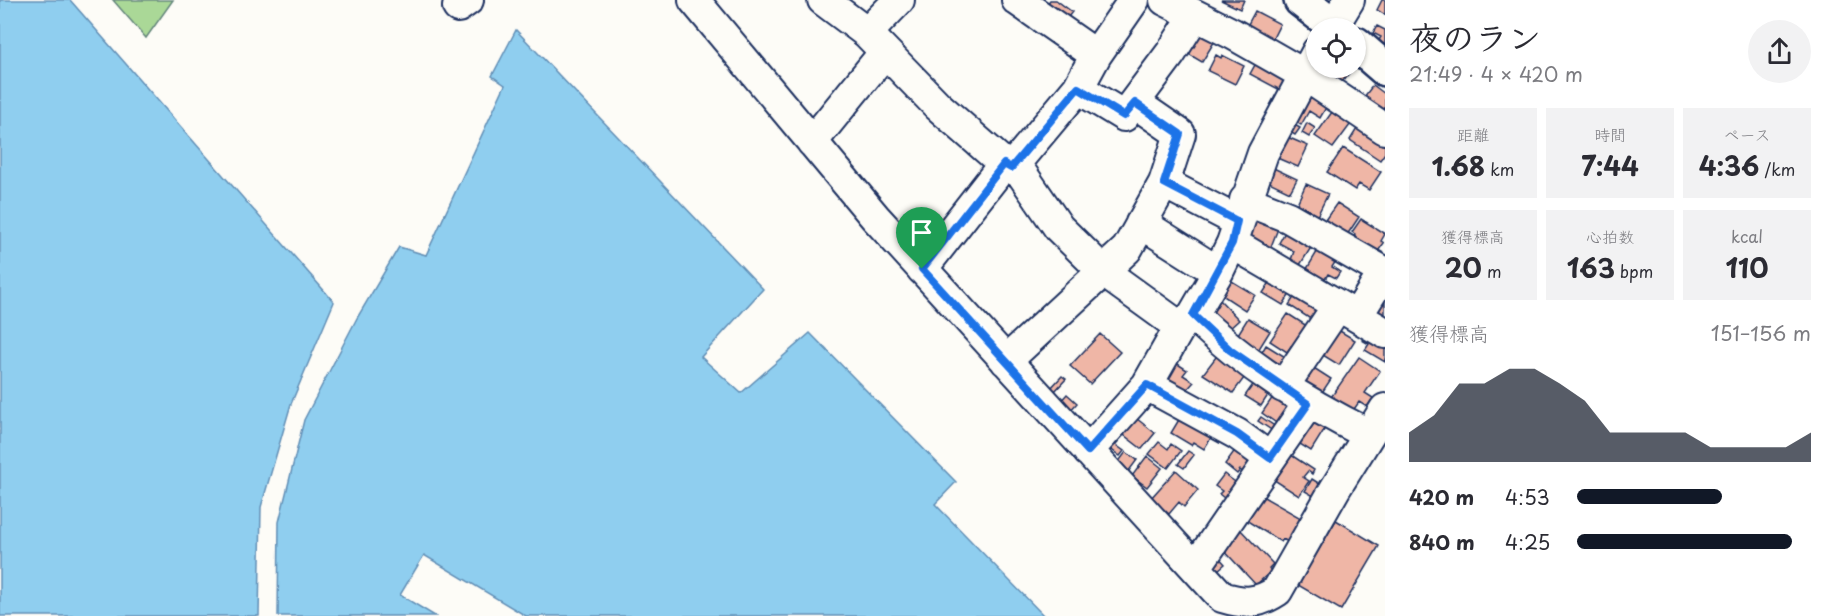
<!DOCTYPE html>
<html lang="ja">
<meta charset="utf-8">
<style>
:root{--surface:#fff;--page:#f2f2f3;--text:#2b2b33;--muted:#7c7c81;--accent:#111827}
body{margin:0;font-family:"Playpen Sans","Klee One",sans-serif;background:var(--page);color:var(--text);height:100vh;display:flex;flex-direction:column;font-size:22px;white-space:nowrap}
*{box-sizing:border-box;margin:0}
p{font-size:20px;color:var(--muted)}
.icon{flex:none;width:33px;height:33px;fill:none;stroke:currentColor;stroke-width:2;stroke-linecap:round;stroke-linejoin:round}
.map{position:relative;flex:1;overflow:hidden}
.sheet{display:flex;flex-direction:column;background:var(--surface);width:450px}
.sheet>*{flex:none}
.tools{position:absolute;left:1306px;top:18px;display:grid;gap:12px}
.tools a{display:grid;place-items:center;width:60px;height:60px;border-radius:50%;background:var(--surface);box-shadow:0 2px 4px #0004;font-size:30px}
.pin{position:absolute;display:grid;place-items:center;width:51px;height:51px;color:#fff;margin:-62px -26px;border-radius:50% 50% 50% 0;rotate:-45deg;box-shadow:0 0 6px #0007}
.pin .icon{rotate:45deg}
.round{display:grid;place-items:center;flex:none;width:63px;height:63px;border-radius:32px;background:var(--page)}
.headline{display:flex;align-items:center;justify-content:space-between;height:102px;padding:0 24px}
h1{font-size:33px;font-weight:700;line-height:45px}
.figures{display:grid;grid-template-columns:repeat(3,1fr);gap:9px;height:102px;padding:6px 24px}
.figures div{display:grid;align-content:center;border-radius:0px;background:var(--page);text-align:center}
.figures b{font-size:26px;font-weight:700}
.figures small{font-size:16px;font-weight:400}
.figures p{font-size:16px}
.chart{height:168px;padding:12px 24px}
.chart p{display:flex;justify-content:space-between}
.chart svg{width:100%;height:108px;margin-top:6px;fill:var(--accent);opacity:.7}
ul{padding:0 24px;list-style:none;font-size:20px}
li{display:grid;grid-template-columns:96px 72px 1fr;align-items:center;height:45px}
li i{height:15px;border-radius:8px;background:var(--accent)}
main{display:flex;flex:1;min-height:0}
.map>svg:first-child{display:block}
.green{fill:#aad897;stroke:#62847a;stroke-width:1.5}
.water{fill:#8fceef;stroke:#618eb5;stroke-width:1.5}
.building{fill:#efb6a6;stroke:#1b2f5e;stroke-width:1.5}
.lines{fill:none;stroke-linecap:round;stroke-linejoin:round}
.minor-casing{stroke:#1b2f5e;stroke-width:34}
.major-casing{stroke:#1b2f5e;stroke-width:38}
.minor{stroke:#fdfcf7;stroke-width:30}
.major{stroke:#fdfcf7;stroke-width:33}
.route-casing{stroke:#fff;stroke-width:12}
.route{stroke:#1a73e8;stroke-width:8}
</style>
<main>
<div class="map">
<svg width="1385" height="616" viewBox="0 0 1385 616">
<rect width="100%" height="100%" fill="#fdfcf7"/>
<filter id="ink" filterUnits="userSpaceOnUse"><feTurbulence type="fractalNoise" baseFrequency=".0167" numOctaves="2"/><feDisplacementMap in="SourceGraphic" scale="12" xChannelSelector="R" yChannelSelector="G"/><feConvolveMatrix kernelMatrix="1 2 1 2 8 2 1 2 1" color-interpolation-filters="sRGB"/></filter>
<g filter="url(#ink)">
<path class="green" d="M113 0H173L146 38Z"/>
<path class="water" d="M0 0H70L334 302 291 404 261 507 259 616H0Z
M516 30 763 289 701 357 741 393 810 333 956 482 935 504 1044 616H526L424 555 400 595 435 616H278L279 522 304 420 357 318 399 247 426 255 505 85 492 76Z"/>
<path class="building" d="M1050 0H1056L1072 12 1061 26 1042 10Z
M1221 0H1244L1240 9Z
M1382 0H1385V15L1377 10Z
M1255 11 1280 24 1271 42 1246 28Z
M1197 22 1219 34 1202 62 1180 49Z
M1377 26 1385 30V48L1377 43 1381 37 1373 33Z
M1261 54 1295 73 1284 92 1250 74Z
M1216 55 1221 58 1222 55 1244 66 1235 84 1208 71Z
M1321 68H1353L1339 86 1329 79 1332 75Z
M1373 85 1385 94V112L1361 101Z
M1306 87 1331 99 1320 118 1309 111 1301 125 1288 117Z
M1337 105 1356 117 1333 148 1315 136Z
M1363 119 1385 133V153L1380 160 1350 140Z
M1289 122 1300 128 1295 135 1285 129Z
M1307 123 1315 128 1309 137 1302 133Z
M1278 133 1308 146 1298 167 1268 154Z
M1343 148 1381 172 1369 190 1359 184 1355 190 1327 172Z
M1267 165 1297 179 1290 192 1261 178Z
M1306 184 1328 194 1315 220 1294 210Z
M1337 203 1359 217 1343 241 1323 223Z
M1252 209 1281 221 1270 249 1257 244 1259 241 1252 238H1241Z
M1361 219 1385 234 1381 241 1384 243 1376 254 1353 239 1355 234 1352 232Z
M1290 223 1317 238 1298 268 1290 263 1294 251 1279 243Z
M1323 242 1341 253 1332 267 1340 272 1336 278 1328 274 1325 279 1330 282 1324 291 1302 277Z
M1276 273 1296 285 1283 305 1263 293Z
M1225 277 1255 295 1245 310 1216 291Z
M1300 288 1318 312 1312 320 1289 305Z
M1219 299 1239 320 1229 329 1209 309Z
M1385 299V323L1367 311Z
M1288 314 1310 328 1296 349 1291 346 1287 352 1270 341Z
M1248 318 1270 331 1257 352 1235 339Z
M1333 327 1355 340 1339 365 1318 352Z
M1369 329 1378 344 1385 348V362L1365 350 1369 344 1362 340Z
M1100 334 1120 352 1090 384 1070 366Z
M1266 345 1295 363 1284 381 1259 357Z
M1219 353 1247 374 1233 393 1203 374Z
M1359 357 1380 371 1365 393 1373 398 1367 407 1359 402 1350 415 1329 400Z
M1173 361 1187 370 1183 375 1194 382 1183 394 1161 379Z
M1306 363 1331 379 1317 400 1292 383Z
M1062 376 1066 379 1054 392 1050 389Z
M1259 376 1274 386 1261 406 1245 396Z
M1277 391 1298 405 1282 427 1262 413Z
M1067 394 1077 403 1070 411 1060 402Z
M1310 410 1329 422 1311 451 1292 439Z
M1132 415 1155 433 1142 449 1120 432Z
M1261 417 1276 427 1273 431 1258 421Z
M1180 418 1214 433 1204 449 1193 442 1191 445 1171 433Z
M1159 442 1168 449 1171 444 1181 451 1168 468 1149 454Z
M1241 442 1266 460 1252 479 1240 470 1237 474 1225 464Z
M1113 443 1124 451 1120 456 1109 448Z
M1282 449 1314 470 1312 474 1308 471 1303 477 1309 481 1299 496 1265 474Z
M1188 451 1194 455 1184 468 1178 464Z
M1126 452 1137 460 1128 472 1117 464Z
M1147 456 1162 468 1147 487 1132 476Z
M1176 470 1198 490 1184 507 1179 502 1169 514 1151 498Z
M1224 474 1245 489 1233 505 1219 494 1222 491 1215 486Z
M1312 479 1323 486 1317 498 1305 491Z
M1255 492 1306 521 1290 543 1283 539 1281 542 1241 517Z
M1336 520 1379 546 1341 610 1298 585Z
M1239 528 1273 564 1269 568 1271 571 1256 585 1219 545Z
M1216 554 1225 564 1218 570 1209 560Z"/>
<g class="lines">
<defs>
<path id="minor" d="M694 0 875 217 1222 597C1245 604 1257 604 1277 591L1335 489 1385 409
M823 0 867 33 938 106 1004 164 1022 174 1059 228 1104 272 1180 327
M1017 0 1096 55
M1165 0 1233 34 1303 74 1385 129
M458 7 468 0
M1332 28 1349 0
M867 33 899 0
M1078 88 1124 116 1171 53 1195 15
M812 142 885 52
M1011 168 1078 88 1096 55 1134 0
M1164 183 1237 221
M1245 200 1288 217 1384 272 1357 316
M1141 223 1218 272
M1232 243 1385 333
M922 269 1004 164
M1193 315C1248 367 1300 400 1368 434
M1006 361 1127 249 1164 183 1180 134 1135 103
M1147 385 1237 434 1270 458
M1283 387 1337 307
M1088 451 1147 385 1180 327 1193 315 1218 272 1232 243 1263 153 1317 52
M1196 567 1308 404"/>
<path id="major" d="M1301 0 1337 28
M1356 44 1385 69"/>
</defs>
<use href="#minor" class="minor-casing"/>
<use href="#major" class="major-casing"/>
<use href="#minor" class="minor"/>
<use href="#major" class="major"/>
</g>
</g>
<g class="lines" filter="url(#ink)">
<defs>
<path id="route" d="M1078 88 1124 116 1135 103 1180 134 1164 183 1237 221 1232 243 1193 315 1230 350 1308 404 1270 458 1237 434 1147 385 1088 451 922 269 1004 164 1011 168Z"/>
</defs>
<use href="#route" class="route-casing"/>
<use href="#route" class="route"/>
</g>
</svg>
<div class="tools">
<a><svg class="icon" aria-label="locate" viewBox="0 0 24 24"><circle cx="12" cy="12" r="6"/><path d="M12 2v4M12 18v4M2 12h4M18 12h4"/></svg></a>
</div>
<div class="pin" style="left:922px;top:269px;background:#1e9e55"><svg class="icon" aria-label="arrive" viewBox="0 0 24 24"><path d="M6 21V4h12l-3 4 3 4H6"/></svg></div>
</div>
<section class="sheet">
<div class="headline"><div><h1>夜のラン</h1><p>21:49 · 4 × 420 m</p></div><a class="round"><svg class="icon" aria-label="share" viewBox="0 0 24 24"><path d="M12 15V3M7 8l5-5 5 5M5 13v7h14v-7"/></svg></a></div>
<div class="figures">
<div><p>距離</p><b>1.68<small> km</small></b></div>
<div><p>時間</p><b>7:44</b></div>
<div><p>ペース</p><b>4:36<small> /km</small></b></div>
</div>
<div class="figures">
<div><p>獲得標高</p><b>20<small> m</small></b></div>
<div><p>心拍数</p><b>163<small> bpm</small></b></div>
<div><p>kcal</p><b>110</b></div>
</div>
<div class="chart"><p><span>獲得標高</span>151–156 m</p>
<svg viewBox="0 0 160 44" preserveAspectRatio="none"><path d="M0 44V32L10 25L20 12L30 12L40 6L50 6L60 12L70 19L80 32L90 32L100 32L110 32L120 38L130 38L140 38L150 38L160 32V44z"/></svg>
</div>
<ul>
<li><b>420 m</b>4:53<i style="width:62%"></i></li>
<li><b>840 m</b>4:25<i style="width:92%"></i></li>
</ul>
</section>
</main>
